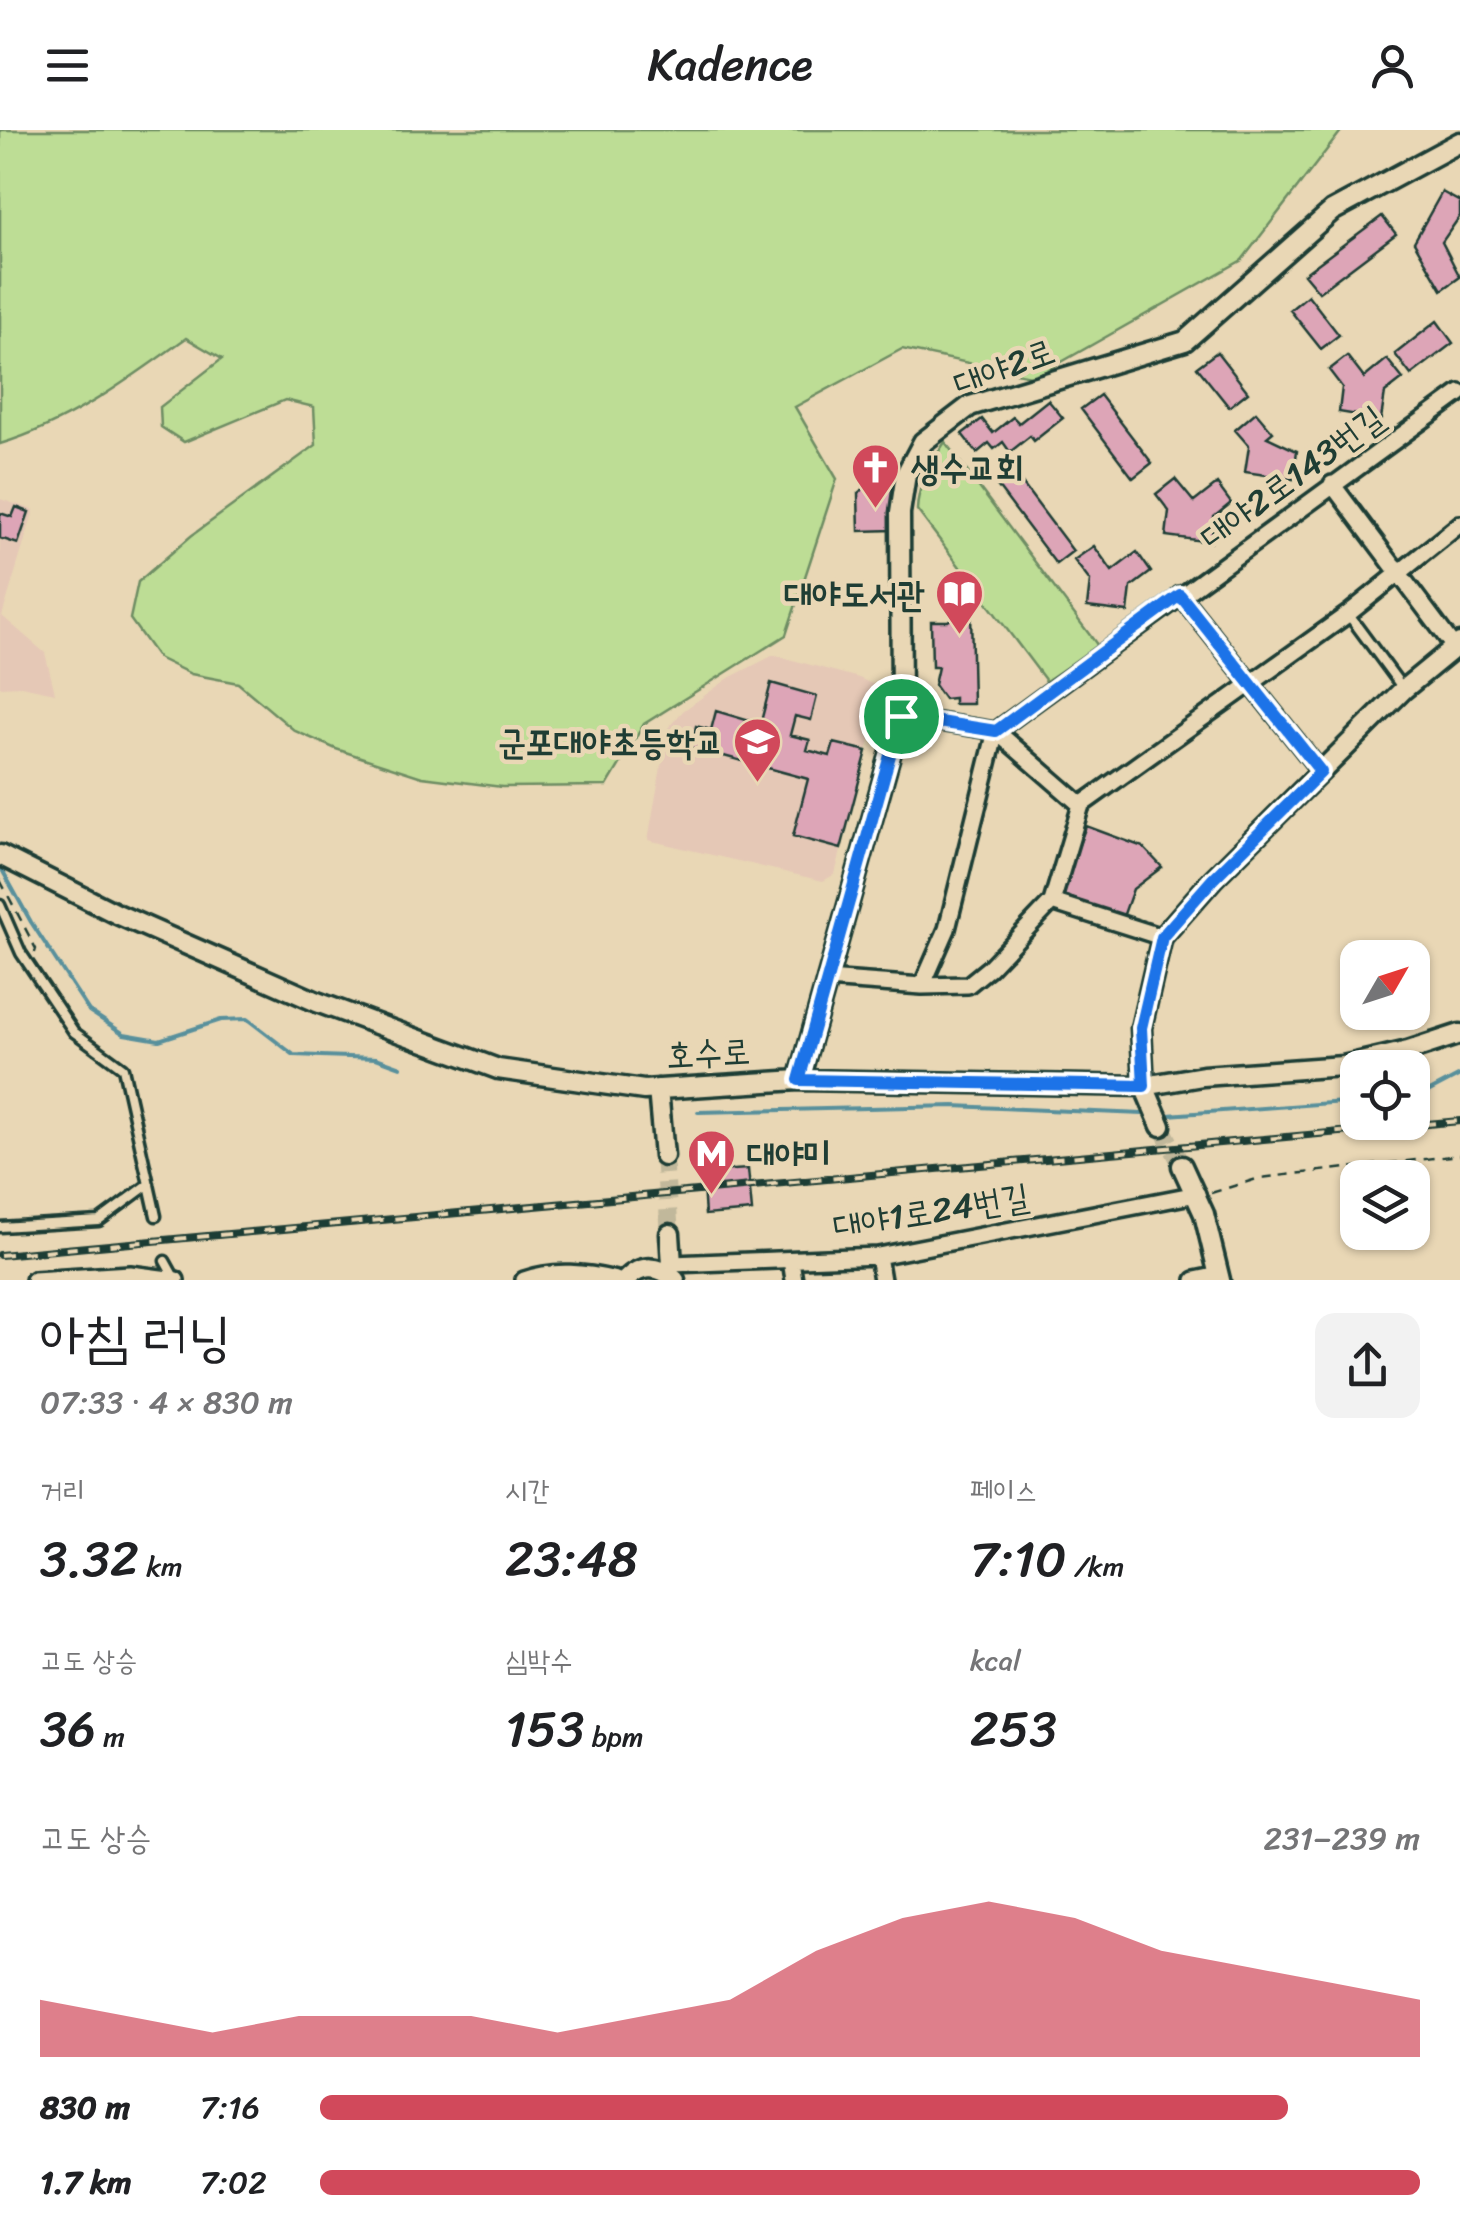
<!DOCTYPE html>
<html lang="ko">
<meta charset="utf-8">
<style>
:root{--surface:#fff;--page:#f2f2f2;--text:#202124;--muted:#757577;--accent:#d1495b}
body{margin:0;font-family:Sriracha,"Poor Story",sans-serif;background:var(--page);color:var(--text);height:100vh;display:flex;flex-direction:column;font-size:38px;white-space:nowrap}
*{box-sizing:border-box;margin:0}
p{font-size:32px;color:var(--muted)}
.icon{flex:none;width:55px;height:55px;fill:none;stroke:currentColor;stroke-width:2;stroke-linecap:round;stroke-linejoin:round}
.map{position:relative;height:1150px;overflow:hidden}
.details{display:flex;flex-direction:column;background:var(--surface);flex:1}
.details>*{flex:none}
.needle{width:65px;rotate:51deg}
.fabs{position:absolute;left:1340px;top:810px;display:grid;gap:20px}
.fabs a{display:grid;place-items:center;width:90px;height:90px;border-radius:20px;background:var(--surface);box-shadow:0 2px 8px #0004;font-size:50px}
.pin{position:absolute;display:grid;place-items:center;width:85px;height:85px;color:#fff;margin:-42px;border:5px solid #fff;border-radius:50%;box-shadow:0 2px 10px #0007}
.round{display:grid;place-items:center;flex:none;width:105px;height:105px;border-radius:20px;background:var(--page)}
.summary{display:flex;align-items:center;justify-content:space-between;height:170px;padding:0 40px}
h1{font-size:55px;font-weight:600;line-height:75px}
.metrics{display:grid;grid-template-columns:repeat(3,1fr);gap:15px;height:170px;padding:10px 40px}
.metrics div{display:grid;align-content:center}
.metrics b{font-size:50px;font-weight:600}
.metrics small{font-size:28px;font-weight:400}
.metrics p{font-size:28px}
.chart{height:280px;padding:20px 40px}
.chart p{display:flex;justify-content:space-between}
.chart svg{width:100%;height:180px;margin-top:10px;fill:var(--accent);opacity:.7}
ul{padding:0 40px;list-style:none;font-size:32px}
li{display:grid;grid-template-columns:160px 120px 1fr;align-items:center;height:75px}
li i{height:25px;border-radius:12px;background:var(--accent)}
header{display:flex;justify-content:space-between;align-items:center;height:130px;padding:0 40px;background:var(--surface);font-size:45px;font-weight:600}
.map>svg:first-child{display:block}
.built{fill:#e5c8b6}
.green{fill:#bddd95;stroke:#6e8d64;stroke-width:2.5}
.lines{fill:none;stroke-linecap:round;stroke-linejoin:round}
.stream{stroke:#59909c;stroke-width:4}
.building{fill:#dda5b7;stroke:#1f3d34;stroke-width:2.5}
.tertiary-tunnel{stroke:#c1b89b;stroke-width:18;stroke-dasharray:18 9;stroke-linecap:butt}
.service-casing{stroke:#1f3d34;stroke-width:15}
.minor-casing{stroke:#1f3d34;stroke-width:22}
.tertiary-casing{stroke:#1f3d34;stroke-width:25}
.path{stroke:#1f3d34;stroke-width:2.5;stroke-dasharray:10 8;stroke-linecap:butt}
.service{stroke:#e9d7b5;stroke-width:8}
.minor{stroke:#e9d7b5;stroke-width:15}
.tertiary{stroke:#e9d7b5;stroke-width:18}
.rail-casing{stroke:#1f3d34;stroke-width:8}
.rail{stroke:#e9d7b5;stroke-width:4;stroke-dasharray:11;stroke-linecap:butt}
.route-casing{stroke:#fff;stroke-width:20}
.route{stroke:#1a73e8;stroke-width:12}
.labels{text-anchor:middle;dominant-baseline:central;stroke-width:9;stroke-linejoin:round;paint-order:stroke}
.street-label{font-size:35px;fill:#1f3d34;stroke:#e9d7b5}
.poi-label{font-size:35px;font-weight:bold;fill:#1f3d34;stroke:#e9d7b5;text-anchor:start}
</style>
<header><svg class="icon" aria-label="menu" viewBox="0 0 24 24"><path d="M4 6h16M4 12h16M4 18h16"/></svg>Kadence<svg class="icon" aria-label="person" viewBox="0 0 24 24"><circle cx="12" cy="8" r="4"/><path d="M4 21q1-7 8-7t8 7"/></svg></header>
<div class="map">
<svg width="1460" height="1150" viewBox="0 0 1460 1150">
<rect width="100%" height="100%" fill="#e9d7b5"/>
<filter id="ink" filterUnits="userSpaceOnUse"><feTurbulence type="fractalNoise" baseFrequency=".01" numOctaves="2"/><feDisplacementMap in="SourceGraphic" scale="20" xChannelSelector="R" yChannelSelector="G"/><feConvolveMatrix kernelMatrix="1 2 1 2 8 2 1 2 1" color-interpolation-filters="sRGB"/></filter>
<g filter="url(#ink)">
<path class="built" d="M0 369 34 380 2 486 45 523 55 563 21 556 0 557Z
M774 525 859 548 876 556 881 568 835 744 823 751 648 710 668 598 683 581 729 548Z"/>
<path class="green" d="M0 0H1342L1242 130 1035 247 902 219 795 277 837 349 786 505 644 594 607 656 502 657 422 647 336 619 295 601 238 553 191 544 158 528 130 489 138 452 191 406 316 315 314 277 285 270 184 312 161 297 160 277 222 229 186 208C128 250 70 293 0 314Z
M945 312 1098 516 1046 551 917 380C918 353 930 334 945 312Z"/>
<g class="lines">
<path class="stream" d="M0 736 31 792 89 881 124 904 159 910 221 890 247 889 294 925 376 928 401 937
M1412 966 1424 964 1460 945
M698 982 954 976 1143 984
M1168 985 1358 971"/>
</g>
<path class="building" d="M1442 62 1460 72V86L1442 112 1460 147 1442 160 1414 112Z
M1382 86 1396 104 1319 162 1304 144Z
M1308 165 1339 205 1321 219 1290 180Z
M1437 191 1453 213 1411 245 1395 224Z
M1217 222 1248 262 1229 277 1197 237Z
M1347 226 1364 248 1387 229 1403 249 1385 263 1381 289 1339 282 1342 257 1329 240Z
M1100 265 1152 333 1133 348 1081 279Z
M1048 270 1063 288 1034 311 1030 306 1010 322 1003 312 994 319 989 313 977 323 962 304 982 289 993 303 1013 287 1019 293Z
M1256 282 1273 302 1267 307 1297 321 1293 349 1245 342 1249 316 1235 300Z
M1012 340 1073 421 1056 434 995 353Z
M892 347 894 400 859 401 858 363 876 348Z
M1175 349 1194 372 1217 354 1231 373 1214 387 1211 412 1166 406 1169 381 1156 364Z
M16 377 29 382 18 414 0 408V383L12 387Z
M1094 416 1112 441 1137 422 1151 442 1131 457 1128 482 1087 477 1090 451 1074 430Z
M971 482 973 574H954V568L944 569 934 555 938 537H932L931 491H948L958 484Z
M771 553 817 566 811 590 795 586 790 605 810 610 807 620 830 626 834 613 867 621 841 719 793 706 808 649 691 617 696 596 711 600 716 581 750 591 747 604 757 607Z
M1086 696 1143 717 1162 737 1133 759 1123 787 1060 764Z
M748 1039 752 1081 705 1085 702 1042Z"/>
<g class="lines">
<path class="tertiary-tunnel" d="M1161 996 1182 1036
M664 1026 670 1104"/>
<defs>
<path id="service" d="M1348 484 1402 557
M0 775 21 823 74 902 123 938 156 1086
M0 1097 99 1091 149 1054
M165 1131 175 1149"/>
<path id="minor" d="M1332 354 1454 517
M1180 465 1321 642
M901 586 996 601 1460 263
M1052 772 1162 807
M826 849 922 856 968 855 989 838 1052 772 1081 675 1348 484 1460 394
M922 856 947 799 996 601 1081 675
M878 1126 882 1150
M791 1130 794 1150
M672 1134 878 1126 1197 1064
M34 1150 130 1144 176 1150
M524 1150C554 1139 586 1143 616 1150
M1195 1150 1219 1145"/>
<path id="tertiary" d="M0 725 117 784 317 872 498 939 644 960 799 950 1144 956 1203 946 1343 936 1408 921 1460 904
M799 950 901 586 900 383 906 344 923 312 970 276 1185 211 1332 81 1460 12
M658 959 664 1026
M1161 996 1144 956 1141 898 1162 807 1213 749 1404 559 1460 513
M1182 1036 1204 1084 1220 1150
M666 1142 672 1134 670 1104
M626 1150C641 1134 660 1135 675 1150"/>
</defs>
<use href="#service" class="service-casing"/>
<use href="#minor" class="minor-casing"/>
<use href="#tertiary" class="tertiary-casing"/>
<path class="path" d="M0 750 36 819 34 826
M1211 1063 1260 1048 1460 1025"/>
<use href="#service" class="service"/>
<use href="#minor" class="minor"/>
<use href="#tertiary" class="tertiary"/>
<defs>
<path id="rail" d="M0 1125 1460 991"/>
</defs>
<use href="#rail" class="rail-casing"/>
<use href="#rail" class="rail"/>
</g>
</g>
<g class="lines" filter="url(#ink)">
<defs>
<path id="route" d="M1180 465 1321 642 1213 749 1162 807 1141 898 1144 956 799 950 901 586 996 601Z"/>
</defs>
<use href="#route" class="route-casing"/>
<use href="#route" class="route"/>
</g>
<defs>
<symbol id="church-pin" viewBox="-11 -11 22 30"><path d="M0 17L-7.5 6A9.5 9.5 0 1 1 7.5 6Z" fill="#d1495b" stroke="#e9d7b5"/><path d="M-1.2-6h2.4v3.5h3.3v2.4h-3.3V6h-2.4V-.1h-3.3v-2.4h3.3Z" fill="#fff"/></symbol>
<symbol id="library-pin" viewBox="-11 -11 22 30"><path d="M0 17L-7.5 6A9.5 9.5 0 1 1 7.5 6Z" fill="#d1495b" stroke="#e9d7b5"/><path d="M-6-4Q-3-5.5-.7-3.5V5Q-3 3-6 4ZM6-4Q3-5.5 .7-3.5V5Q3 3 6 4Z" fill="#fff"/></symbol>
<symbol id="school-pin" viewBox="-11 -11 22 30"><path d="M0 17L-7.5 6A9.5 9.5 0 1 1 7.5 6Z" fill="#d1495b" stroke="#e9d7b5"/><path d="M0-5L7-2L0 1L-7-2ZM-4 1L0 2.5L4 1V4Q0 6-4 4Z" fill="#fff"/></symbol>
<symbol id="metro-pin" viewBox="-11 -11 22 30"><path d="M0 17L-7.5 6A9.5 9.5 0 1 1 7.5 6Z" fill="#d1495b" stroke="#e9d7b5"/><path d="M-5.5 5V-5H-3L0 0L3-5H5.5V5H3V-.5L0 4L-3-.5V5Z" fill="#fff"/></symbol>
</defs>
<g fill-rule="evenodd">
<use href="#church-pin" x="848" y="310" width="55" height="75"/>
<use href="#library-pin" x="932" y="436" width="55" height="75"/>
<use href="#school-pin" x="730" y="584" width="55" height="75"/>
<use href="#metro-pin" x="684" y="996" width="55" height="75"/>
</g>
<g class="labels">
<g class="street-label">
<text transform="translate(1004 237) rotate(-20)">대야2로</text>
<text transform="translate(1292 347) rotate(-36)">대야2로143번길</text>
<text transform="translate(708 923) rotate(-3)">호수로</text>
<text transform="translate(931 1081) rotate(-9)">대야1로24번길</text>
</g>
<g class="poi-label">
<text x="911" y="338">생수교회</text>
<text x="925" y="464" text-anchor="end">대야도서관</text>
<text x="723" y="612" text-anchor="end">군포대야초등학교</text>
<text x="747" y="1024">대야미</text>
</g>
</g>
</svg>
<div class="fabs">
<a><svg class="needle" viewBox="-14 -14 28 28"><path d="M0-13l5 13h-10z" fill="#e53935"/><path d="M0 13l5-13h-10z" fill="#757577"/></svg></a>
<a><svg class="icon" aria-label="locate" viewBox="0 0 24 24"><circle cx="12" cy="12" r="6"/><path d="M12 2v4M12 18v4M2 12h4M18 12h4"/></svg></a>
<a><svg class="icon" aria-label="layers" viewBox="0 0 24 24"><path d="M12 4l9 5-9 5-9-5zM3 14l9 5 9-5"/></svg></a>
</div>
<div class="pin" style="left:901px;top:586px;background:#1e9e55"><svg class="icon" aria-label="arrive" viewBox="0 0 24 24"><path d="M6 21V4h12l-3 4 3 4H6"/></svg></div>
</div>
<section class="details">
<div class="summary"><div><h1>아침 러닝</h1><p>07:33 · 4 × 830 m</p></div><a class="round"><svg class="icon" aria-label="share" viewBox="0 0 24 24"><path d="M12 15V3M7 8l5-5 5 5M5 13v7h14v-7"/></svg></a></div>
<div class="metrics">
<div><p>거리</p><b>3.32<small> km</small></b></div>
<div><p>시간</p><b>23:48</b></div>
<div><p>페이스</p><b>7:10<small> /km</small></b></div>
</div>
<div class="metrics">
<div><p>고도 상승</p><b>36<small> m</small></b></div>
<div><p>심박수</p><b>153<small> bpm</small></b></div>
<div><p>kcal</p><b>253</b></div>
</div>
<div class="chart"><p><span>고도 상승</span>231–239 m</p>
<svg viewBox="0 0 160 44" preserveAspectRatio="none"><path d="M0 44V30L10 34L20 38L30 34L40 34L50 34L60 38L70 34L80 30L90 18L100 10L110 6L120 10L130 18L140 22L150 26L160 30V44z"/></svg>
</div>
<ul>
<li><b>830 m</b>7:16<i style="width:88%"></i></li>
<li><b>1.7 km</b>7:02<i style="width:100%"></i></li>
</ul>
</section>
